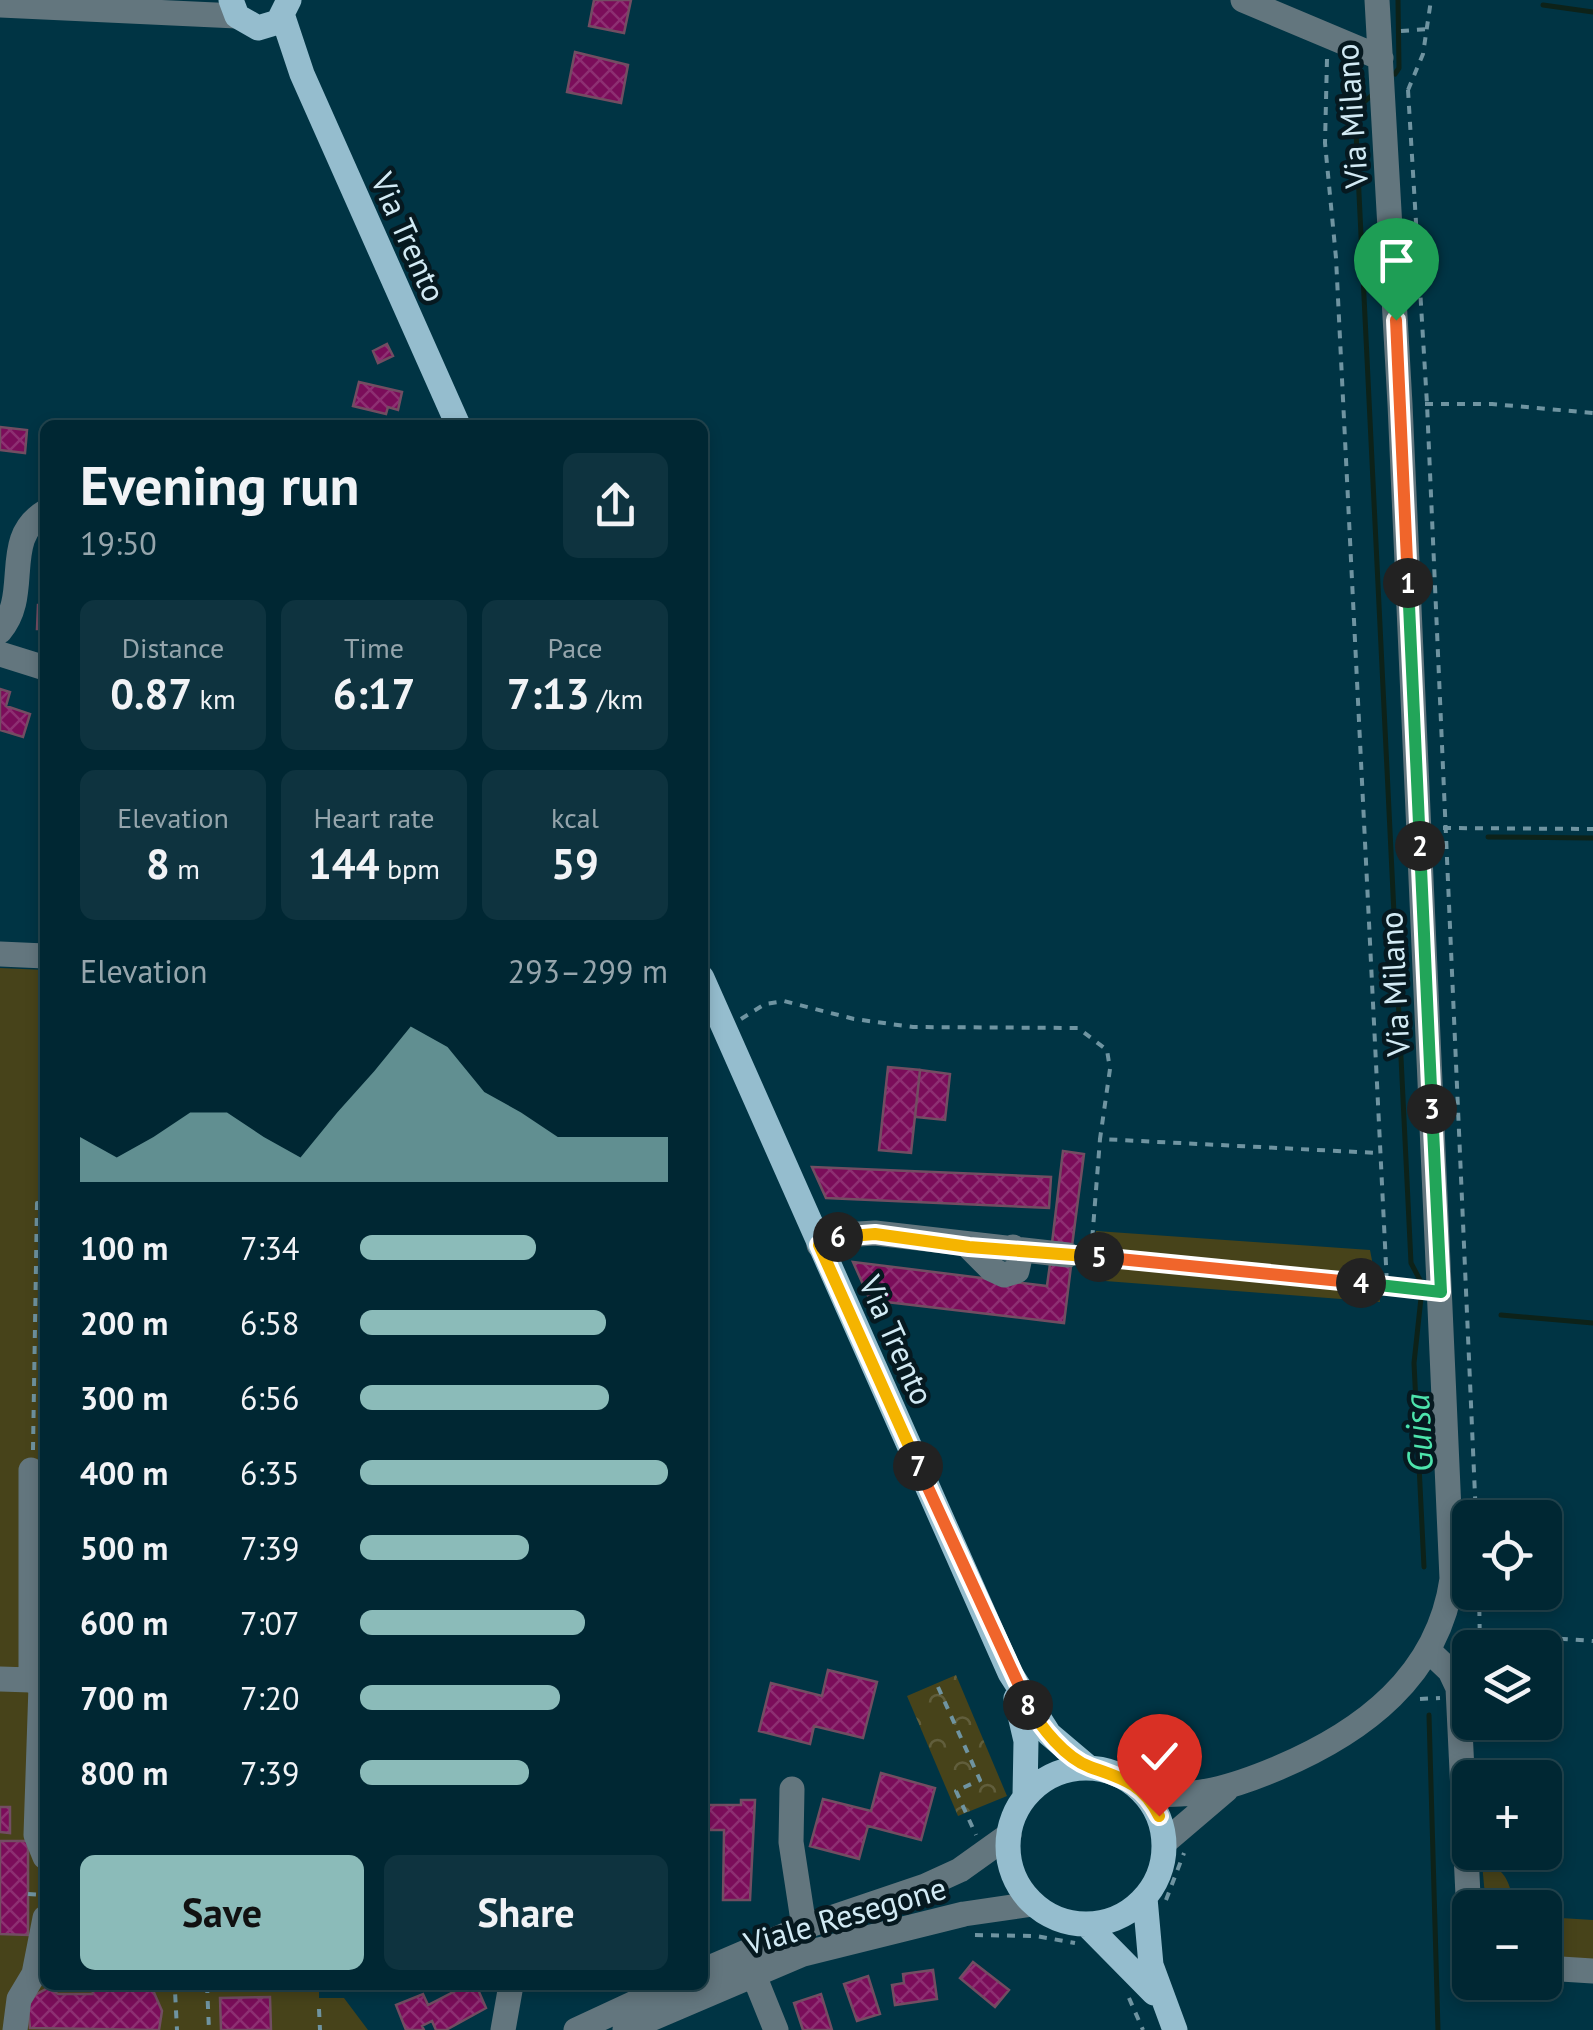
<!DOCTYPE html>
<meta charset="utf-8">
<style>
:root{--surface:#002733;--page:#0e333f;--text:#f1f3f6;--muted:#95a5ac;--line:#22444e;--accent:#8bbbb9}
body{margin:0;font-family:"PT Sans",sans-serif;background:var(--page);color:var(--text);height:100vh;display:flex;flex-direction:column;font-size:38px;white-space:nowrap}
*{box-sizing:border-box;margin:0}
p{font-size:32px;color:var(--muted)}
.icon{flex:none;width:55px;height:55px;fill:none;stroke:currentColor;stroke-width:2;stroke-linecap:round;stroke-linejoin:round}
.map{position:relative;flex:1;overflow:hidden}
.drawer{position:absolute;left:40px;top:420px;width:668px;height:1570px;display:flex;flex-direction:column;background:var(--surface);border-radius:15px;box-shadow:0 5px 15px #0003,0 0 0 2px var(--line)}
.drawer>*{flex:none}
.controls{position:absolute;left:1452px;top:1500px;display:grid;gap:20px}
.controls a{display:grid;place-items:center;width:110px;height:110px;border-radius:15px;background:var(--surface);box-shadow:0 5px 15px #0003,0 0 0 2px var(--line);font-size:50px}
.pin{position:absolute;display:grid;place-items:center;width:85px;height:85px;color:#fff;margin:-102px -42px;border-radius:50% 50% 50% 0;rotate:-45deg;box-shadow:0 0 10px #0007}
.pin .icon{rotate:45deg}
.km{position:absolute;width:50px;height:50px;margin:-25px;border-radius:50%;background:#222;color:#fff;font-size:28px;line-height:50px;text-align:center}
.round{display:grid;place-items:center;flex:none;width:105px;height:105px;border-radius:15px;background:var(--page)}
.overview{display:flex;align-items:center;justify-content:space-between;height:170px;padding:0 40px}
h1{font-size:55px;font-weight:700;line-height:75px}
.metrics{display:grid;grid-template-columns:repeat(3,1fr);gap:15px;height:170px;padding:10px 40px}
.metrics div{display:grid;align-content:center;border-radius:15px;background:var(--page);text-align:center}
.metrics b{font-size:42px;font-weight:700}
.metrics small{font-size:28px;font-weight:400}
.metrics p{font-size:28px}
.chart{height:280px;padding:20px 40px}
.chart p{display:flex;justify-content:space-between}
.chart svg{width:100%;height:180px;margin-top:10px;fill:var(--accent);opacity:.7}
.primary-button{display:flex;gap:20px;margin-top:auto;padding:20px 40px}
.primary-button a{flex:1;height:115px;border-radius:15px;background:var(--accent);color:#111;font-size:40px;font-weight:700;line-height:115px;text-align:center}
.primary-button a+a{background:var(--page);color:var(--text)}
ul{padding:0 40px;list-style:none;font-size:32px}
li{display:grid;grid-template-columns:160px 120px 1fr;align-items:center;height:75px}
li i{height:25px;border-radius:12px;background:var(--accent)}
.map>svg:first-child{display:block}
.grass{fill:#47431a}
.park{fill:url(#park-crowns)}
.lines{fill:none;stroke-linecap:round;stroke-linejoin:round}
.stream{stroke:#0d2219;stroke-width:5}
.building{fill:url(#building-cross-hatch);stroke:#724d62;stroke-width:2.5}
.path{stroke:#6f94a1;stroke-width:4;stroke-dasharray:8 8;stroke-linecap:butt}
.minor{stroke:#63767e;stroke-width:25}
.major{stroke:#95bdce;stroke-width:25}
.split-1-casing{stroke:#fff;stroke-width:20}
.split-2-casing{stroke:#fff;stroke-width:20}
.split-3-casing{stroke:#fff;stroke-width:20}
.split-4-casing{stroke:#fff;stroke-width:20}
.split-5-casing{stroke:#fff;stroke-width:20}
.split-6-casing{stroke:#fff;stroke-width:20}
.split-7-casing{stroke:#fff;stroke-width:20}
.split-8-casing{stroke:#fff;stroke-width:20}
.split-9-casing{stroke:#fff;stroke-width:20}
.split-1{stroke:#f0652b;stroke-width:12}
.split-2{stroke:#22a559;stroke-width:12}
.split-3{stroke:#22a559;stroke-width:12}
.split-4{stroke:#22a559;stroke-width:12}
.split-5{stroke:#f0652b;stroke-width:12}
.split-6{stroke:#f5b400;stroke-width:12}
.split-7{stroke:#f5b400;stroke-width:12}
.split-8{stroke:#f0652b;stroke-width:12}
.split-9{stroke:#f5b400;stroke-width:12}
.labels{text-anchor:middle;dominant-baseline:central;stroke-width:9;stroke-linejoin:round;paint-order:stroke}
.street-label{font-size:32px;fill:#d2eaf4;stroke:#061920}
.water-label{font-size:35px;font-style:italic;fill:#4de4ac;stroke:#061920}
</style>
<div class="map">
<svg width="1593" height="2030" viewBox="0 0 1593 2030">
<defs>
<pattern id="park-crowns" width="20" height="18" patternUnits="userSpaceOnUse" patternTransform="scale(2.5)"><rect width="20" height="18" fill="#47431a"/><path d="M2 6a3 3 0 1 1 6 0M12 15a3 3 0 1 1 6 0" fill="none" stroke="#615e3c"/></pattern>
<pattern id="building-cross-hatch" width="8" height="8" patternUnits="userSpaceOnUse" patternTransform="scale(2.5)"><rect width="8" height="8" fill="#7b0d5a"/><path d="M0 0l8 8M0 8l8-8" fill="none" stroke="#8d3072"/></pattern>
</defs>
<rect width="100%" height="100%" fill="#003444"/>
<path class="grass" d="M0 968 45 970V1985H319V1998H344L368 2030H0Z
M1096 1231 1370 1250 1380 1302 1092 1280Z
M1482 1863C1507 1868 1510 1884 1514 1907H1486Z
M1545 1917 1593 1920V1963L1545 1960Z"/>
<path class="park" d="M956 1675 1007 1796 958 1816 907 1696Z"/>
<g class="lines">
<path class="stream" d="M1543 5 1593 12
M1395 74 1399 68 1398 0
M1372 95 1362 104 1356 132 1411 1263 1421 1282
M1488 837 1593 838
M1421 1298 1414 1363 1424 1567
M1501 1315 1593 1323
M1429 1715 1438 2030"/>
</g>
<path class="building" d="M594 0H631L624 33 589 26Z
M575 52 628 65 621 103 567 92Z
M387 344 393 356 378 363 373 351Z
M359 382 402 392 398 410 388 407 386 414 353 406Z
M0 427 27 430 25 453 0 450Z
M38 605H45V629H37Z
M0 689 10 692 6 706 30 714 23 737 0 730Z
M888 1067 920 1070 911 1153 879 1150Z
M920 1070 950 1074 945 1120 915 1117Z
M1063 1151 1084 1154 1072 1246 1052 1243Z
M812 1167 1051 1177 1049 1208 826 1198Z
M853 1262 1047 1286 1050 1264 1071 1266 1064 1323 870 1300Z
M828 1670 877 1682 863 1738 814 1726 810 1744 759 1731 771 1683 822 1696Z
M881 1773 935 1788 921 1840 868 1826 859 1859 810 1846 823 1799 871 1811Z
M741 1800H755L750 1900H723L724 1830H702V1805H741Z
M0 1807H10V1833L0 1832Z
M0 1841H28V1935L0 1934Z
M973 1962 1009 1990 995 2007 960 1978Z
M933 1970 937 1999 895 2005 892 1985 904 1983 903 1974Z
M868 1976 880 2014 857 2021 844 1984Z
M97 1985 152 1988 162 2011 159 2030 30 2028 28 2006 35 1995 48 1988 58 1994H92Z
M467 1985H476L486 2008 446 2030H436L432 2021 422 2026 424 2030H406L396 2005 423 1994 428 2005Z
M821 1994 832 2030H803L794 2003Z
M270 1997 271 2030H221L220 1998Z"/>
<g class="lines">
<path class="path" d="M1401 31 1427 29
M1327 59 1325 143 1336 258 1387 1285
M1408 90 1427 404 1476 1518
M1408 90 1423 54 1431 0
M1425 404H1492L1593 413
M1443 828 1593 829
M741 1019 765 1004 784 1001 854 1019 913 1027 1078 1028 1107 1050 1110 1069 1100 1139 1378 1153
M1091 1254 1100 1139
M1088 1256 1417 1288
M33 1450 37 1203H45
M1479 1592 1480 1648
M1480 1633 1593 1641
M938 1687 980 1780 956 1791 976 1835
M1420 1699 1440 1698
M28 1894 45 1895
M1166 1900 1184 1853
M975 1935 1036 1936 1075 1943
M164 1985 175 1991 177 2030
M207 1985 209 2030
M91 1986 92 1985
M149 1986V1985
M1129 1998 1143 2030
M319 2009 320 2030"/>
<path class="minor" d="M1243 0 1381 58
M0 5 237 16
M0 631C32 594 0 539 45 512
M0 654 45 668
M0 954 45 956
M819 1245 842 1235 875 1233 1068 1255
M969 1247 991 1269 1004 1275 1017 1271 1020 1257 1013 1247
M31 1470V1680L41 1686 36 1835 45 1857
M1429 1651 1450 1671 1458 1688 1470 1937
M0 1679 31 1680
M792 1789 791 1842 804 1927
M1144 1793C1194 1799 1233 1787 1278 1768 1363 1732 1438 1676 1452 1579L1400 404 1377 0
M1165 1842 1226 1790
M1545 1968 1593 1971
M702 1971 804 1927 925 1886 960 1870 1009 1835
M753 1973 776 2030
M15 2030 19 1999 34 1974 45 1918
M503 2030 511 1985
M576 2030 673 1985
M625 2030 803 1954 964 1914 1033 1904"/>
<path class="major" d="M231 0 237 16 258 28 278 22 289 0
M283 17 302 74 458 425
M702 978 1010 1673 1049 1734 1088 1767
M1016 1698 1026 1741 1025 1796
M1008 1846a78 78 0 1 1 156 0a78 78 0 1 1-156 0Z
M1145 1898 1151 1965 1175 2030
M1086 1924 1154 1993"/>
</g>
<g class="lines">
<defs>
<path id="split-1" d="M1396 320 1408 583"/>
<path id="split-2" d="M1408 583 1420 846"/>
<path id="split-3" d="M1420 846 1432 1109"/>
<path id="split-4" d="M1361 1283 1441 1292 1432 1109"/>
<path id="split-5" d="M1099 1257 1361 1283"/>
<path id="split-6" d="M838 1237 875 1234 969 1247 1099 1257"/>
<path id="split-7" d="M838 1237 819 1245 918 1466"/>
<path id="split-8" d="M918 1466 1028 1705"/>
<path id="split-9" d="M1028 1705C1041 1727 1065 1758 1090 1767 1121 1778 1143 1783 1159 1816"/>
</defs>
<use href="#split-1" class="split-1-casing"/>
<use href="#split-2" class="split-2-casing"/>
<use href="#split-3" class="split-3-casing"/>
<use href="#split-4" class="split-4-casing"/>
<use href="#split-5" class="split-5-casing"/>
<use href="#split-6" class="split-6-casing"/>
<use href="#split-7" class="split-7-casing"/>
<use href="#split-8" class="split-8-casing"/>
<use href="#split-9" class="split-9-casing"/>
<use href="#split-1" class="split-1"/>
<use href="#split-2" class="split-2"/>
<use href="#split-3" class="split-3"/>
<use href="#split-4" class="split-4"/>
<use href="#split-5" class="split-5"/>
<use href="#split-6" class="split-6"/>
<use href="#split-7" class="split-7"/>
<use href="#split-8" class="split-8"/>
<use href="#split-9" class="split-9"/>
</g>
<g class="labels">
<g class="street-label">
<text transform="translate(1351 116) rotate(-94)">Via Milano</text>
<text transform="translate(409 237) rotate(66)">Via Trento</text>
<text transform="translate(1394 984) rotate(-93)">Via Milano</text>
<text transform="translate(897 1340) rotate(66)">Via Trento</text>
<text transform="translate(845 1915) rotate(-16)">Viale Resegone</text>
</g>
<g class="water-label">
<text transform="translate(1418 1433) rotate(-93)">Guisa</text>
</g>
</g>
</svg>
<div class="controls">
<a><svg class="icon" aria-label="locate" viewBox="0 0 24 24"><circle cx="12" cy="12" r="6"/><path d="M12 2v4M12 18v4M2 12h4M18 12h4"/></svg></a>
<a><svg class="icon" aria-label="layers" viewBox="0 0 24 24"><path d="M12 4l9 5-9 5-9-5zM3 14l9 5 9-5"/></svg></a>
<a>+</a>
<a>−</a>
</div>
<div class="pin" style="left:1396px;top:320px;background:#1e9e55"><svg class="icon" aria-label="arrive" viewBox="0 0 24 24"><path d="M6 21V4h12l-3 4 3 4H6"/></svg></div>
<div class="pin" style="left:1159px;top:1816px;background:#d93025"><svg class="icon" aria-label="check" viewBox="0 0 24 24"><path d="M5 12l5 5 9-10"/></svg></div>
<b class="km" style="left:1408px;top:583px">1</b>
<b class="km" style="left:1420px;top:846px">2</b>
<b class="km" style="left:1432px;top:1109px">3</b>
<b class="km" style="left:1361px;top:1283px">4</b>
<b class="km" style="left:1099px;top:1257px">5</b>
<b class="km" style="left:838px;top:1237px">6</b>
<b class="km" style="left:918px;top:1466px">7</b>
<b class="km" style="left:1028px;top:1705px">8</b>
<section class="drawer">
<div class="overview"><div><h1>Evening run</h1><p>19:50</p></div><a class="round"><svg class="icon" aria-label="share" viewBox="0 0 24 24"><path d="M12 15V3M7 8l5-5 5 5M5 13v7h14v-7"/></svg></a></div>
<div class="metrics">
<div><p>Distance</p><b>0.87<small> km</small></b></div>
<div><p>Time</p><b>6:17</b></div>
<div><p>Pace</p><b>7:13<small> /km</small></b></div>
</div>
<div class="metrics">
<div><p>Elevation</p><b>8<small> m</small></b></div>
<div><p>Heart rate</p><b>144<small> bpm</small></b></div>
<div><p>kcal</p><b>59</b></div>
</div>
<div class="chart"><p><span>Elevation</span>293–299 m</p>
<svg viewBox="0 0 160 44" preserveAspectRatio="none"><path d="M0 44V33L10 38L20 33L30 27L40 27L50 33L60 38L70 27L80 17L90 6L100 11L110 22L120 27L130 33L140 33L150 33L160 33V44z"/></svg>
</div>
<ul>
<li><b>100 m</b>7:34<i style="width:57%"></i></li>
<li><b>200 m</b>6:58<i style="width:80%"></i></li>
<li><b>300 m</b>6:56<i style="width:81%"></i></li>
<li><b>400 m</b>6:35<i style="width:100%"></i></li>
<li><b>500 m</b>7:39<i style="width:55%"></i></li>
<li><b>600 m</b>7:07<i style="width:73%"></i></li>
<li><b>700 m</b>7:20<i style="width:65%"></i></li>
<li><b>800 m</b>7:39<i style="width:55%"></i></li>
</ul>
<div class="primary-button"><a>Save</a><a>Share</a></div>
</section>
</div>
